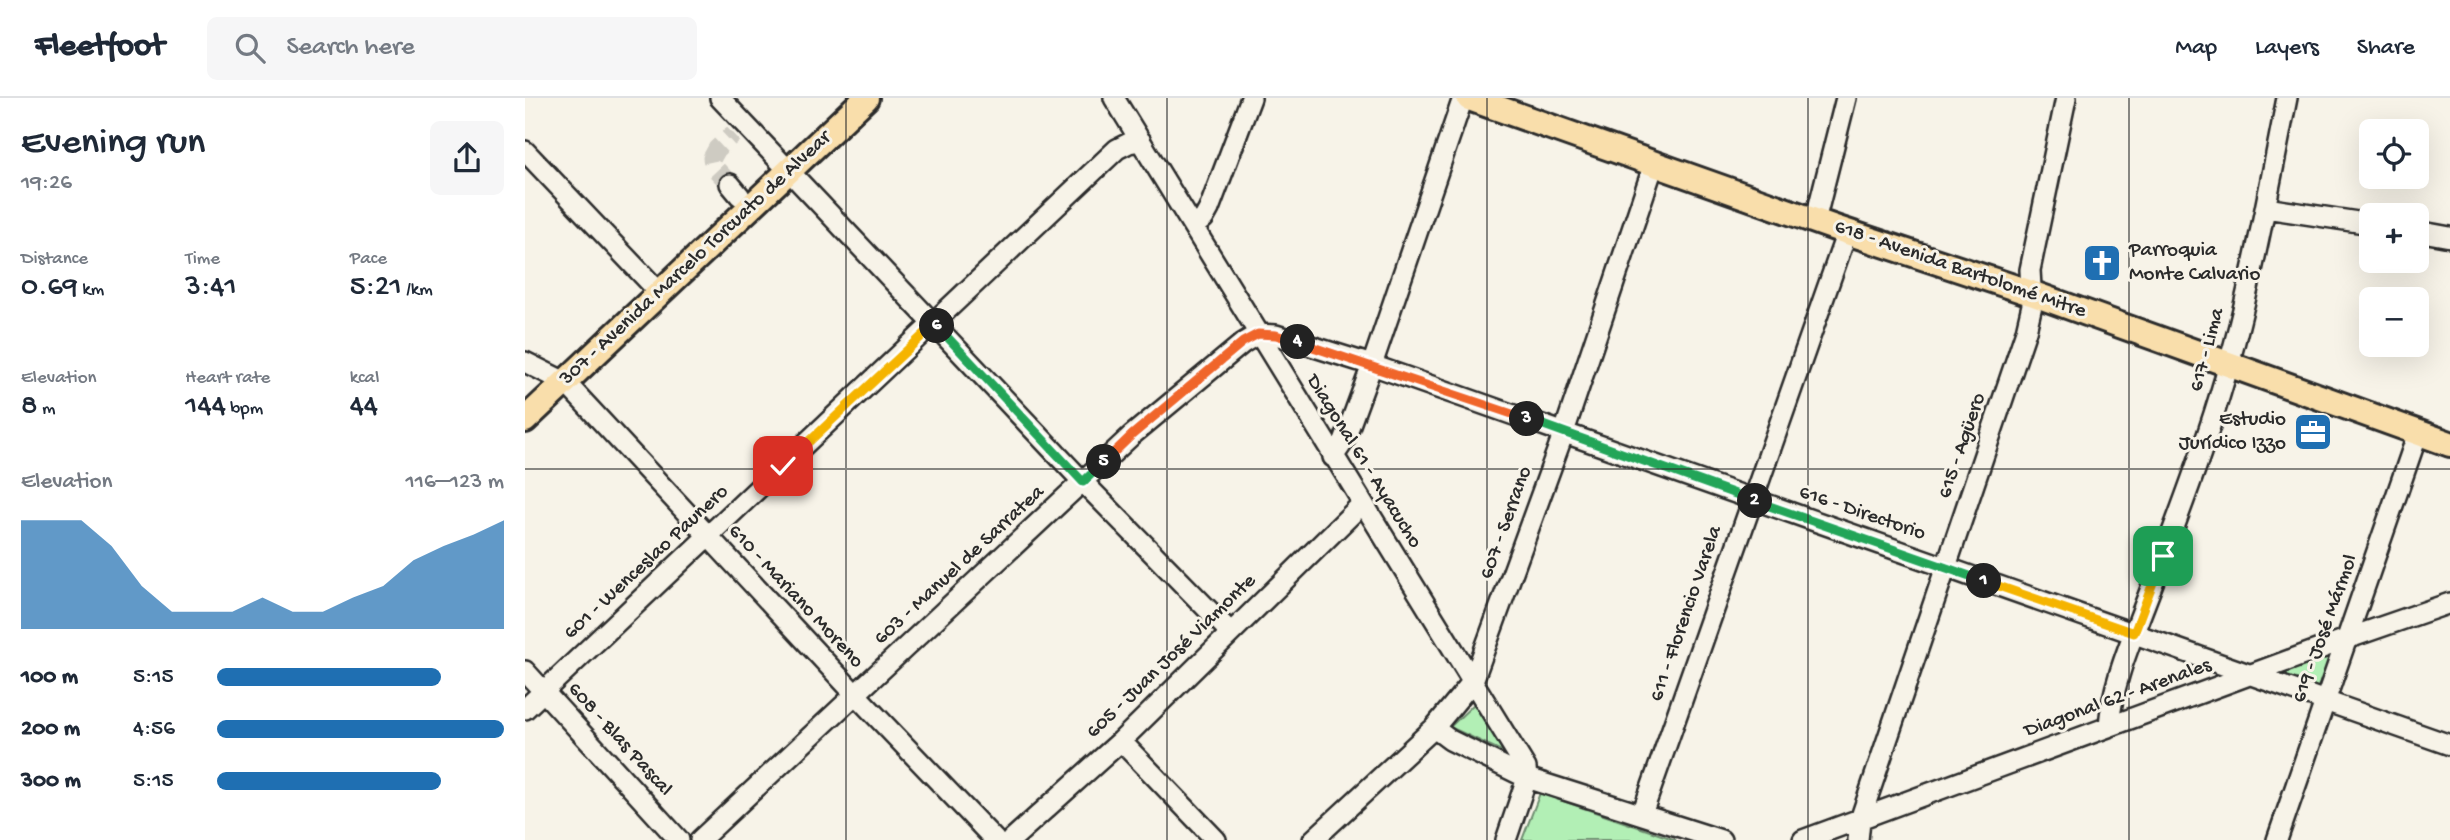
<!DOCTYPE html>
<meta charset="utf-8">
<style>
:root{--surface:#fff;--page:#f6f6f7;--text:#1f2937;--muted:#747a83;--line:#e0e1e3;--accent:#1f6fb2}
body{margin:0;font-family:"Gochi Hand",sans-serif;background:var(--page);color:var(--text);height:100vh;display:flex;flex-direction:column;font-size:26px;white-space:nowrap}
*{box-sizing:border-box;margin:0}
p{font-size:23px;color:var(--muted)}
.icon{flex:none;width:38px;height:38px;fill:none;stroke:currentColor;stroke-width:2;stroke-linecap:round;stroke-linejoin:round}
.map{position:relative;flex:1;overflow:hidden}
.sheet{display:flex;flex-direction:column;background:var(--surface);width:525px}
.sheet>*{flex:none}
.fabs{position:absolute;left:1834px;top:21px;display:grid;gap:14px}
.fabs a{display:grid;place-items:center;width:70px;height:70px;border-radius:10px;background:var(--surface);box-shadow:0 7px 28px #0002;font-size:35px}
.pin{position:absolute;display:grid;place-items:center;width:60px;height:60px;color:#fff;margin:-30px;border-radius:14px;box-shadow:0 4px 10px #0006}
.km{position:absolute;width:35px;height:35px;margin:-18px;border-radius:50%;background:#222;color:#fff;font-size:19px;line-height:35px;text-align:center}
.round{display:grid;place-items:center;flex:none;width:74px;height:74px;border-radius:10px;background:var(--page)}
.overview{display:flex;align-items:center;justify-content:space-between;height:119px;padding:0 21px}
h1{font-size:38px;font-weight:600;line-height:52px}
.figures{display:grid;grid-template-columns:repeat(3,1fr);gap:10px;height:119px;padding:7px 21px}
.figures div{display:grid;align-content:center}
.figures b{font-size:30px;font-weight:600}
.figures small{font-size:19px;font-weight:400}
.figures p{font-size:19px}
.chart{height:196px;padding:14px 21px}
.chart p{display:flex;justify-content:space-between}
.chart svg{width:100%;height:126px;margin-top:7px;fill:var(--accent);opacity:.7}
ul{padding:0 21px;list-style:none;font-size:23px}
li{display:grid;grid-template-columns:112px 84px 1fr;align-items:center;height:52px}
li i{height:18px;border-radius:9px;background:var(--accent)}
header{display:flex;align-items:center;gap:42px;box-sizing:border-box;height:98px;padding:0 35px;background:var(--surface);border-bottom:2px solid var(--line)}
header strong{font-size:33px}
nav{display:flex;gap:38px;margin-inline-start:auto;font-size:24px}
.search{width:490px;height:63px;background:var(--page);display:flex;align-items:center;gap:18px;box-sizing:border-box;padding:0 24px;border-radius:10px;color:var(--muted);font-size:26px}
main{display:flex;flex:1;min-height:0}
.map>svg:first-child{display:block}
.green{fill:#b2efb5;stroke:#6e8d70;stroke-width:2}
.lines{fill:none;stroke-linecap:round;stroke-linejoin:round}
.minor-tunnel{stroke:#cecbc2;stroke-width:19;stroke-dasharray:19 10;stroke-linecap:butt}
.minor-casing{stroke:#2b2b2b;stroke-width:24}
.major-casing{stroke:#2b2b2b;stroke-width:30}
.minor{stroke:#f7f3e8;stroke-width:19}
.major{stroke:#f9deab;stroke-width:24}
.split-1-casing{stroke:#fff;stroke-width:14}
.split-2-casing{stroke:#fff;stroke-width:14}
.split-3-casing{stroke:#fff;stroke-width:14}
.split-4-casing{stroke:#fff;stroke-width:14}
.split-5-casing{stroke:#fff;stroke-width:14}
.split-6-casing{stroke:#fff;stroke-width:14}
.split-7-casing{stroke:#fff;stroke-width:14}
.split-1{stroke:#f5b400;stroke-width:9}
.split-2{stroke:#22a559;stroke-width:9}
.split-3{stroke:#22a559;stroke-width:9}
.split-4{stroke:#f0652b;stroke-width:9}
.split-5{stroke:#f0652b;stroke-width:9}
.split-6{stroke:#22a559;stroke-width:9}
.split-7{stroke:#f5b400;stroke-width:9}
.grid{fill:none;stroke:#2b2b2b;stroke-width:2;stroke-opacity:0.55}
.labels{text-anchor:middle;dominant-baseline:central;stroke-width:6;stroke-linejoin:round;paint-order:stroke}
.poi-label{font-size:21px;fill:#2b2b2b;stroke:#f7f3e8;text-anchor:start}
.street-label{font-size:21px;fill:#2b2b2b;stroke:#f7f3e8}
</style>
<header>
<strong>Fleetfoot</strong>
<div class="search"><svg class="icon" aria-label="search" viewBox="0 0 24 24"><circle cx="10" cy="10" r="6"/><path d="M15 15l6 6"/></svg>Search here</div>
<nav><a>Map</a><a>Layers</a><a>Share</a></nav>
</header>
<main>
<section class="sheet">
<div class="overview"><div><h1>Evening run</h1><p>19:26</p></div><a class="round"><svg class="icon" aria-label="share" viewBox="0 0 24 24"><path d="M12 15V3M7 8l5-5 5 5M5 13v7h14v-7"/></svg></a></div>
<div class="figures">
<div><p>Distance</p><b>0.69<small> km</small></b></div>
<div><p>Time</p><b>3:41</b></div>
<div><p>Pace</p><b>5:21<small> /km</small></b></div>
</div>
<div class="figures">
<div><p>Elevation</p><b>8<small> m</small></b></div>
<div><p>Heart rate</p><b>144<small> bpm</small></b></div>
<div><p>kcal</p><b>44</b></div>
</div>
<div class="chart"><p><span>Elevation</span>116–123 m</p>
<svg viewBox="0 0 160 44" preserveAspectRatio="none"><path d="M0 44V6L10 6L20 6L30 15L40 29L50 38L60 38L70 38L80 33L90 38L100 38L110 33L120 29L130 20L140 15L150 11L160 6V44z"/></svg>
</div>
<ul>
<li><b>100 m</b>5:15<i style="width:78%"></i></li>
<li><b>200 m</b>4:56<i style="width:100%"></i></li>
<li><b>300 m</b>5:15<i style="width:78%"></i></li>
</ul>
</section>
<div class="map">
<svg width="1925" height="742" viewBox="0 0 1925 742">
<rect width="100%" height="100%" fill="#f7f3e8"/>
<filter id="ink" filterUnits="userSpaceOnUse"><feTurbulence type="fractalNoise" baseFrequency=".0143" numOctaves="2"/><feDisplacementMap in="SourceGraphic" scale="14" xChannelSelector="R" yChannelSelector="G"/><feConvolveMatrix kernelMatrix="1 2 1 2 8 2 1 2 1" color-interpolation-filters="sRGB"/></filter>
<g filter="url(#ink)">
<path class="green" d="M1807 555 1792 593 1749 576Z
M952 603 985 657 925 629Z
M1015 695 1151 742H997Z"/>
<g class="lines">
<path class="minor-tunnel" d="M205 86 189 69 187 60 192 51 208 36"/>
<defs>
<path id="minor" d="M195 0 558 384 705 534
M589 0 1001 670 1002 680 981 742
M0 53 135 195
M205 86 215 98
M1741 110 1846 126
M1290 123 1321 0
M669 129 679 120 684 111 726 0
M1892 133 1925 139
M0 264 40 284 330 596 470 742
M808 359 819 343 847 267 938 0
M0 573 154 742
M0 611 592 51 604 45 616 43
M1584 628C1587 588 1604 548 1618 511 1641 451 1664 392 1684 331 1720 224 1740 111 1762 0
M909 630 925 642 1002 680 1196 742
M596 643 691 742
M1117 716 1322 134
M175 742 607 337 718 245 733 236 751 237 847 267 1925 647
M486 742 596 643 837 406
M788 742 909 630 948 583 1039 334 1129 66
M1278 742 1824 540 1925 505
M1333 742 1335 722 1501 233 1507 207 1505 172 1541 0
M1752 742 1893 335"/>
<path id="major" d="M944 0 1310 130 1506 195 1925 346
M0 322 341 0"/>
</defs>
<use href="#minor" class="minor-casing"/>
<use href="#major" class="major-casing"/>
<use href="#minor" class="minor"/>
<use href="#major" class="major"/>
</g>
</g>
<g class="lines" filter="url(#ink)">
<defs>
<path id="split-1" d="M1459 483 1609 535 1638 458"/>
<path id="split-2" d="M1230 403 1459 483"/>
<path id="split-3" d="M1002 321 1230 403"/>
<path id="split-4" d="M773 244 1002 321"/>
<path id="split-5" d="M579 364 607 337 718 244 733 236 751 237 773 244"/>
<path id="split-6" d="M412 228 558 384 579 364"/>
<path id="split-7" d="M258 368 410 226 412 228"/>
</defs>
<use href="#split-1" class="split-1-casing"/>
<use href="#split-2" class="split-2-casing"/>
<use href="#split-3" class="split-3-casing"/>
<use href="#split-4" class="split-4-casing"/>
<use href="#split-5" class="split-5-casing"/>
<use href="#split-6" class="split-6-casing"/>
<use href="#split-7" class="split-7-casing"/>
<use href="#split-1" class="split-1"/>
<use href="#split-2" class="split-2"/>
<use href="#split-3" class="split-3"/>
<use href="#split-4" class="split-4"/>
<use href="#split-5" class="split-5"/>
<use href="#split-6" class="split-6"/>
<use href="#split-7" class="split-7"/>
</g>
<path class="grid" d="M321 0V742M642 0V742M962 0V742M1283 0V742M1604 0V742M0 371H1925"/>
<defs>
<symbol id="church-square" viewBox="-11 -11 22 22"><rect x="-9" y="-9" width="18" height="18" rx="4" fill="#1f6fb2" stroke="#f7f3e8"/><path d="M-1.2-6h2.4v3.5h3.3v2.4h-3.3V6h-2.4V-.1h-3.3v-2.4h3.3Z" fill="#fff"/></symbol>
<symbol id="office-square" viewBox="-11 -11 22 22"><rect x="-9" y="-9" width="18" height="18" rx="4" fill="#1f6fb2" stroke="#f7f3e8"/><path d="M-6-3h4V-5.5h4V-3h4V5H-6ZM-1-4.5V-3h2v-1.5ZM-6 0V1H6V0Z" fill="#fff"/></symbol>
</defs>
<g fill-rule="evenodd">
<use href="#church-square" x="1555" y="143" width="44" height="44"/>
<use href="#office-square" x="1766" y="312" width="44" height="44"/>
</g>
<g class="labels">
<g class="poi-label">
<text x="1604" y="153">Parroquia<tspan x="1604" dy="24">Monte Calvario</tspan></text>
<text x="1761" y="322" text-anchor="end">Estudio<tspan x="1761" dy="24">Jurídico Izzo</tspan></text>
</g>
<g class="street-label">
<text transform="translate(171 161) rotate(-43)">307 - Avenida Marcelo Torcuato de Alvear</text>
<text transform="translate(1435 172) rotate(19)">618 - Avenida Bartolomé Mitre</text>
<text transform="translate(1683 252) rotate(-75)">617 - Lima</text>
<text transform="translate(1438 348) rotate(-71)">615 - Agüero</text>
<text transform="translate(838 364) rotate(58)">Diagonal 61 - Ayacucho</text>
<text transform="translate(1337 416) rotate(19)">616 - Directorio</text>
<text transform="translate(982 425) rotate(-70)">607 - Serrano</text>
<text transform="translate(122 465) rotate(-43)">601 - Wenceslao Paunero</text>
<text transform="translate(435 468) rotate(-43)">603 - Manuel de Sarratea</text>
<text transform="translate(270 499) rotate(47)">610 - Mariano Moreno</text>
<text transform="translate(1162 516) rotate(-71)">611 - Florencio Varela</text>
<text transform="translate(1801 531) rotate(-70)">619 - José Mármol</text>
<text transform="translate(647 559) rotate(-44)">605 - Juan José Viamonte</text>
<text transform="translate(1593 601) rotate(-20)">Diagonal 62 - Arenales</text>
<text transform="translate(94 642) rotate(48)">608 - Blas Pascal</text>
</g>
</g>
</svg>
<div class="fabs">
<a><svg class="icon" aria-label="locate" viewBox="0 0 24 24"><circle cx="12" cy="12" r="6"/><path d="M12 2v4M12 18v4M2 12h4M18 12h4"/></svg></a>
<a>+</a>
<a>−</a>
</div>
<div class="pin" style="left:1638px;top:458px;background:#1e9e55"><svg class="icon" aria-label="arrive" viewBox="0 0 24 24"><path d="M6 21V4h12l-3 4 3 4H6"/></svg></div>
<div class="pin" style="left:258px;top:368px;background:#d93025"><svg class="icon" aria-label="check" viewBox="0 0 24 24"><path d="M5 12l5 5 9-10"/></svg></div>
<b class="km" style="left:1459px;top:483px">1</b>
<b class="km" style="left:1230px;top:403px">2</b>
<b class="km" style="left:1002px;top:321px">3</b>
<b class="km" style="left:773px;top:244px">4</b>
<b class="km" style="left:579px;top:364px">5</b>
<b class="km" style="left:412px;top:228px">6</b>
</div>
</main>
